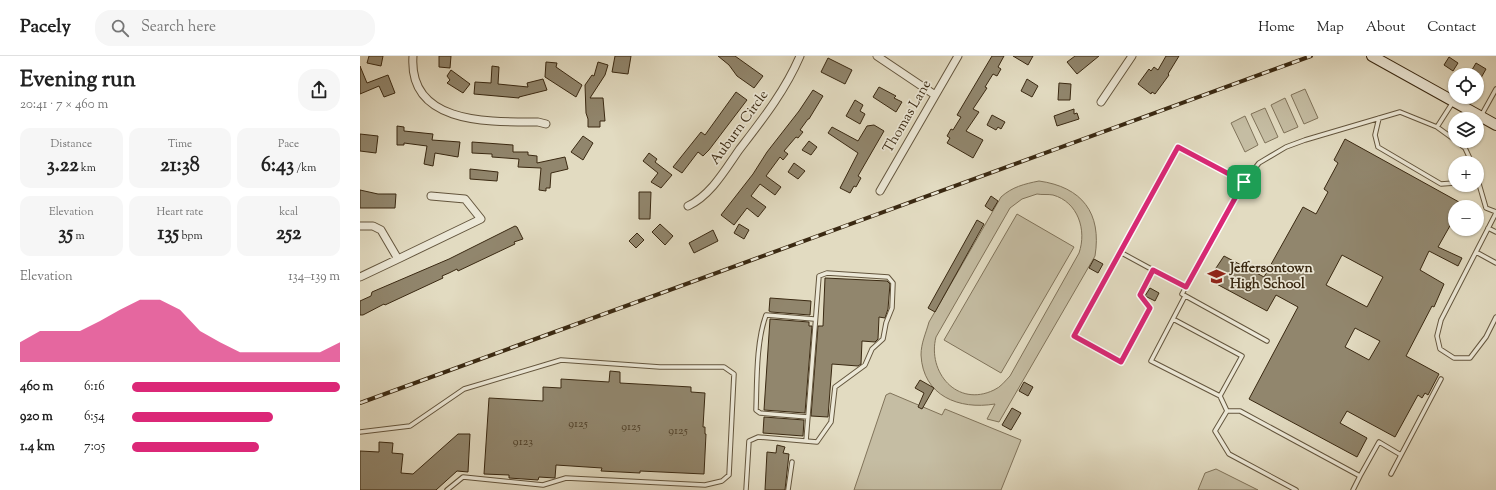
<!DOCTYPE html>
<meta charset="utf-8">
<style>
:root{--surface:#fff;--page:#f6f6f6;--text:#222;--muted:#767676;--line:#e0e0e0;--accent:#db2777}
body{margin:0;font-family:"Sorts Mill Goudy",serif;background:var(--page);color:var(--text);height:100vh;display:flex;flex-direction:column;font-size:15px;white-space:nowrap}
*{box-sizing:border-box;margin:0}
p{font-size:13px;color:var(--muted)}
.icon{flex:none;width:22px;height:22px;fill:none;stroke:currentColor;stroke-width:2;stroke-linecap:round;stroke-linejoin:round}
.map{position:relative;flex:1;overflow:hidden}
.panel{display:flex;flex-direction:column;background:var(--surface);width:360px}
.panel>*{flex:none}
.buttons{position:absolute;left:1088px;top:12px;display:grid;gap:8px}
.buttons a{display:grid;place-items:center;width:36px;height:36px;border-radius:50%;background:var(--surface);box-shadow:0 1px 3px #0004;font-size:20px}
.pin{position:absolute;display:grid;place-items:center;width:34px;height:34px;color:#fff;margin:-17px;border-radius:8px;box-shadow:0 2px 6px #0006}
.round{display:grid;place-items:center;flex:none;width:42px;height:42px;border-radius:16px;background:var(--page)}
.head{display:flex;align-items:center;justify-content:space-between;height:68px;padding:0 20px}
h1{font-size:22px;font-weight:700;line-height:30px}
.metrics{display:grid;grid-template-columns:repeat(3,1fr);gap:6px;height:68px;padding:4px 20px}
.metrics div{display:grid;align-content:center;border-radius:10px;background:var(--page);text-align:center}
.metrics b{font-size:20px;font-weight:700}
.metrics small{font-size:11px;font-weight:400}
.metrics p{font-size:11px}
.chart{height:112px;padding:8px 20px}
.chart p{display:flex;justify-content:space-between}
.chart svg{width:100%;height:72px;margin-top:4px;fill:var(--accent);opacity:.7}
ul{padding:0 20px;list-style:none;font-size:13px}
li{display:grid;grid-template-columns:64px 48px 1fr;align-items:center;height:30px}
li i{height:10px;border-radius:5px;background:var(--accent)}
header{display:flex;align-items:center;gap:24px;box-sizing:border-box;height:56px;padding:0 20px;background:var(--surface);border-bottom:1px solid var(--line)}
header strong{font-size:19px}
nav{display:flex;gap:22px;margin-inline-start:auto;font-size:14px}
.search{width:280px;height:36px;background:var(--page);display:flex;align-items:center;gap:10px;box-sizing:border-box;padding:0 14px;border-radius:16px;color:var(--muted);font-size:15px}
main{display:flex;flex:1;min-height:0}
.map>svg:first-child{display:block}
.green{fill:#c5bda3;stroke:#80735a;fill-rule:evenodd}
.building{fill:#91866d;stroke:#3a2912;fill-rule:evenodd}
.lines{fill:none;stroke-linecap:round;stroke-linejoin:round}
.lane-casing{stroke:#64563e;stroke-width:5.5}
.street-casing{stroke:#64563e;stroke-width:9}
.secondary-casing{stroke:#3a2912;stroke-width:12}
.lane{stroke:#ece8d7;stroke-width:3.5}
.street{stroke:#ece8d7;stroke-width:7}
.secondary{stroke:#ece8d7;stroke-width:10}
.rail-casing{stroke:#3a2912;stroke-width:4}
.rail{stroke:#ece8d7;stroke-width:2.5;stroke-dasharray:8;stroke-linecap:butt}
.route-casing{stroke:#fff;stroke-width:8}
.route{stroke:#db2777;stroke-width:5}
.labels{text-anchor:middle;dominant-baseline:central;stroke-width:3.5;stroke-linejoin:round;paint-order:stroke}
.number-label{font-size:12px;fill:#504029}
.street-label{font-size:14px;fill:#3a2912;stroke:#ece8d7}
.poi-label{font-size:14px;font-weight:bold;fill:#3a2912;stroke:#ece8d7;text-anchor:start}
</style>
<header>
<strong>Pacely</strong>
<div class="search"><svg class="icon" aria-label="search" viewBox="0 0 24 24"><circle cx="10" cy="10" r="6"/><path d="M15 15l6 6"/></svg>Search here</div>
<nav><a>Home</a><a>Map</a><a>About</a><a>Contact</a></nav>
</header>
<main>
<section class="panel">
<div class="head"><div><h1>Evening run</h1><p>20:41 · 7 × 460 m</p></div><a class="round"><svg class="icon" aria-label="share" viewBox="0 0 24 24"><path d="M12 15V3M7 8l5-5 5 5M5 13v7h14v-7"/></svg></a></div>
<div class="metrics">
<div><p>Distance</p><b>3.22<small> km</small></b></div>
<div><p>Time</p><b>21:38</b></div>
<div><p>Pace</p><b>6:43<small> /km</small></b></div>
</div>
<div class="metrics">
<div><p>Elevation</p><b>35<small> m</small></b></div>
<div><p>Heart rate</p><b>135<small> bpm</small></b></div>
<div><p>kcal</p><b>252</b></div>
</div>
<div class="chart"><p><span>Elevation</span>134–139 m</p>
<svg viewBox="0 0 160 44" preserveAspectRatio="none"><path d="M0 44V32L10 25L20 25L30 25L40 19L50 12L60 6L70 6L80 12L90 25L100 32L110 38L120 38L130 38L140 38L150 38L160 32V44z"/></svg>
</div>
<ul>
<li><b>460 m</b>6:16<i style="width:100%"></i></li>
<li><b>920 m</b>6:54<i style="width:68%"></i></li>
<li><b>1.4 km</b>7:05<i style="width:61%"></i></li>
</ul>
</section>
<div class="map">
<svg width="1136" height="434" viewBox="0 0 1136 434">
<rect width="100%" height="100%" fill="#e2dbc1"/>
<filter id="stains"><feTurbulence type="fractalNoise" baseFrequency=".005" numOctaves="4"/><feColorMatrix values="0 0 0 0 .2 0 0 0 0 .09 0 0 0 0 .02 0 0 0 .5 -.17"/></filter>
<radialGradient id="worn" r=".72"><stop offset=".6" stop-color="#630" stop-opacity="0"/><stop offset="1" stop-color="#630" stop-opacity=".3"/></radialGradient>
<path class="green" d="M945 33 958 62 944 68 931 39Z
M925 42 938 71 924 77 911 49Z
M905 52 918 81 905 87 891 58Z
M885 60 898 89 885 96 871 67Z
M679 125C722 131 742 157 735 200L639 366 627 363 635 348C599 354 563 340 561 299 561 287 566 277 569 266L641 141C652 131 664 128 679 125ZM677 138C682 139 688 138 693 139 718 146 727 174 719 197L650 320C645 325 641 331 634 334 597 352 567 316 576 281L650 152 662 143Z
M657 158 714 191 641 317 584 284Z
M530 337 582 359 585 353 661 384 641 434H494L526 339Z
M856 413 898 434H838L845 417Z"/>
<path class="building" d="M9 0H23L21 10 7 7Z
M79 0H91L90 12 79 11Z
M255 0H271L268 18 252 16Z
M358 0H375L403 20 394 32 377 20 369 9Z
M632 0H644L638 11 641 13 637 20 633 18 625 31 627 32 613 53 619 56 606 75 623 84 613 102 587 87 590 82 587 80 591 73 593 74 601 61 597 59Z
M653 0H673L668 9Z
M715 0H739L717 18 707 6Z
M806 0H819L808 18 809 19 798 34 795 38 792 36 791 38 778 28 789 13 791 15 794 11 798 14Z
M1089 1 1098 7 1093 15 1084 9Z
M468 2 492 14 485 28 461 16Z
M186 6 197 7 196 11 222 29 216 41 185 21Z
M238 6 248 9 245 19 230 42H243L245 65H240V71H228V63L226 57 225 29 232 19 234 20Z
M1116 7 1126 13 1117 29V19H1109Z
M0 10 7 27 28 19 35 37 24 41 19 30 0 38Z
M132 10 139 11 138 28 168 31 167 27 183 23 187 34 159 41V42L114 38 115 26 131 27Z
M91 14 110 28 103 37 87 27 90 24 87 20Z
M667 23 678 30 672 41 661 35Z
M699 27 711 28 710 44H698Z
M519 31 536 40 534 42 542 46 536 56 513 41Z
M453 34 463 40 449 63H448L440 74 443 76 438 82 436 81 424 95 428 98 423 104 420 101 406 120 421 131 415 139 400 128 391 140 406 151 398 161 387 152 374 169 361 159 393 118 407 96 439 55Z
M376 36 387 44 349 94 343 100 338 96 322 117 313 111 341 76 345 79Z
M495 44 503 49 500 55 505 58 500 68 486 60Z
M714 53V58L717 57 719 63 697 70 694 60Z
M632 59 645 66 641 73 638 71 636 74 627 69Z
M514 69 524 75 498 120 501 122 496 131 494 130 490 137 480 132 498 97 468 77 472 71 498 85 507 70Z
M37 70 44 71V75L73 78 72 84 100 86 98 101 75 97 73 110 64 108 67 90 44 87V89H37Z
M0 78 18 80 16 97 0 95Z
M223 80 233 87 223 104 211 96Z
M985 83 1108 151H1095V170L1091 168 1078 191 1102 202 1098 210 1069 195 1060 214 1084 228 1074 251 1072 250 1046 300 1079 318 1068 339 1065 337 1062 342 1058 339 1035 381 987 355 980 367 1007 382 997 401 889 343 938 251 916 239 907 255 851 225 856 216 854 215 864 200 904 221 943 151 956 158 968 136 964 133 978 107 974 104ZM982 199 1023 221 1007 251 966 229ZM995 272 1020 285 1009 304 985 291Z
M449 85 457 91 451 99 442 94Z
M112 86 153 89V96H168V99L177 100V107L205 101 208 113 191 117 190 132H186V135L179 134 181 112 158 111 159 103 132 101V98L112 97Z
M289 97 297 103 295 106 312 119 301 132 291 126 298 117 283 105Z
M434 107 445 115 438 123 428 116Z
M110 113 138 116 137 125 110 123Z
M0 134 18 138H36L35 152H0Z
M279 136H291L290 163H279Z
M631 140 638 145 632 155 625 150Z
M617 164 624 168 575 256 568 252Z
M300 168 313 180 305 189 292 176Z
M379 168 389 174 384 183 374 177Z
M155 170 157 171 163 183 154 186 155 188 98 215 97 213 89 217 82 220 83 222 25 249 24 248 3 259H0V245L11 240 12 236 89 203Z
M353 174 358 185 334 197 329 187Z
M277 177 284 184 276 192 269 185Z
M734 203 743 208 738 217 729 212Z
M465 222 527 225 530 228 528 253 525 262 519 261 518 283 515 286 502 285 501 308 498 310 472 308 468 361 451 360 458 270H463Z
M790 232 799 237 795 245 785 240Z
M410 242 451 245 450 259 411 256 409 255Z
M410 263 449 266V270H452L445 357 404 354Z
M250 315 260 316V327L331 331V336L345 337 343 371H345V378H346L344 418 280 415V417L241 415 242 412 196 409 195 422 179 421 178 424 149 422V419L124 418 129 342 183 345V331L201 332V323L249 326Z
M560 324 574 332 562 353 558 351 564 337 555 332Z
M664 326 673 331 668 340 659 335Z
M652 352 661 357 651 374 642 369Z
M404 361 444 364 443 380 403 377Z
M98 378H110L108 416 97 415 76 434H0V395L19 396V386L33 387 32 397 43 398 41 417 53 418Z
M417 389 425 391 423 397 429 398 425 434H405L407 396 416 397Z"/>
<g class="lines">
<defs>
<path id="lane" d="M1121 60 1136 33
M1019 62 1015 79 1018 91 1081 128 1095 127
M1077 71 1095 84
M1096 85 1105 92 1112 107
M1117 121 1126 152 1136 156
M1136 157 1081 264 1077 280 1080 293 1094 302H1110L1126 281 1136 261
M1128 172 1136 176
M760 196 793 214
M1116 196 1136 207
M826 231 793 214 780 239 790 252 761 306 714 280 818 91 884 126
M825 240 791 305 860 340 867 355
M813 263 882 300 860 340
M907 285 822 238 884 126 899 107 926 91 945 84 1040 56 1077 71 1093 46
M867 355H880L1000 420 993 434
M867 355 855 375 869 398 936 434
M448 361 400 357 396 354C397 325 396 286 406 259L454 263
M0 376 50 370 104 333 201 304 300 311H364L374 318 369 419 362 425 345 429 206 422 183 429 103 421 87 434
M1041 399 1081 323
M1000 420 1019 386 1041 399 1031 418
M386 434 389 385 398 381 457 386 471 366 475 331 505 309 512 293 523 283 526 267 532 252 533 227 528 221 467 217 459 220 446 385
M428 434 432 406"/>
<path id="street" d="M53 0C48 69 130 66 178 66L186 68
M517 0 575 39
M741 46 772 0
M520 135 598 0
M328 150C351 139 365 114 379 94 402 64 425 35 440 0
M0 170H13L21 174 38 203 121 163 105 143 71 140
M0 221 38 203"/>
<path id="secondary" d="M1012 0 1136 69"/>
</defs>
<use href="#lane" class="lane-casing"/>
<use href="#street" class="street-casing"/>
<use href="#secondary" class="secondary-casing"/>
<use href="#lane" class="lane"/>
<use href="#street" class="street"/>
<use href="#secondary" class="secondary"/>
<defs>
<path id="rail" d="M0 347 951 0"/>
</defs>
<use href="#rail" class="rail-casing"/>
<use href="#rail" class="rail"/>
</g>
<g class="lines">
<defs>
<path id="route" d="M818 91 884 126 826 231 793 214 780 239 790 252 761 306 714 280Z"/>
</defs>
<use href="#route" class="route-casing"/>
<use href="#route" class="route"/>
</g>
<defs>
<symbol id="school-bare" viewBox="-9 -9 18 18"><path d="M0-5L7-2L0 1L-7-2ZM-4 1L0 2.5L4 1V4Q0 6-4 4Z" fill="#8f2418" stroke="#ece8d7" stroke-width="2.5" paint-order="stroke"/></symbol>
</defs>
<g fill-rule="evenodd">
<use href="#school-bare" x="844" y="208" width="25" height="25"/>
</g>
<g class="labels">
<g class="number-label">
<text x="218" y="368">9125</text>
<text x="271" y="371">9125</text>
<text x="318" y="375">9125</text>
<text x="163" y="386">9123</text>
</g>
<g class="street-label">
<text transform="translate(548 61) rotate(-60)">Thomas Lane</text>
<text transform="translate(380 72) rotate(-54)">Auburn Circle</text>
</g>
<g class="poi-label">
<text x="870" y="213">Jeffersontown<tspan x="870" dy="16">High School</tspan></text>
</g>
</g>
<rect width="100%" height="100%" filter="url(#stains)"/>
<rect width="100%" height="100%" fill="url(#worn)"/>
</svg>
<div class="buttons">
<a><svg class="icon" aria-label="locate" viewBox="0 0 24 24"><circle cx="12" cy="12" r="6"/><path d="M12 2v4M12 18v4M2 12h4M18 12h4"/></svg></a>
<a><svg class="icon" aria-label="layers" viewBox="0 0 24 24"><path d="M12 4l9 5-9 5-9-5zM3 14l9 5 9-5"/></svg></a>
<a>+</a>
<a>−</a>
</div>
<div class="pin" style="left:884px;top:126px;background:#1e9e55"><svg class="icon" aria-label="arrive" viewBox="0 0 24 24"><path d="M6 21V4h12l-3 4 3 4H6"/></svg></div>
</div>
</main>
